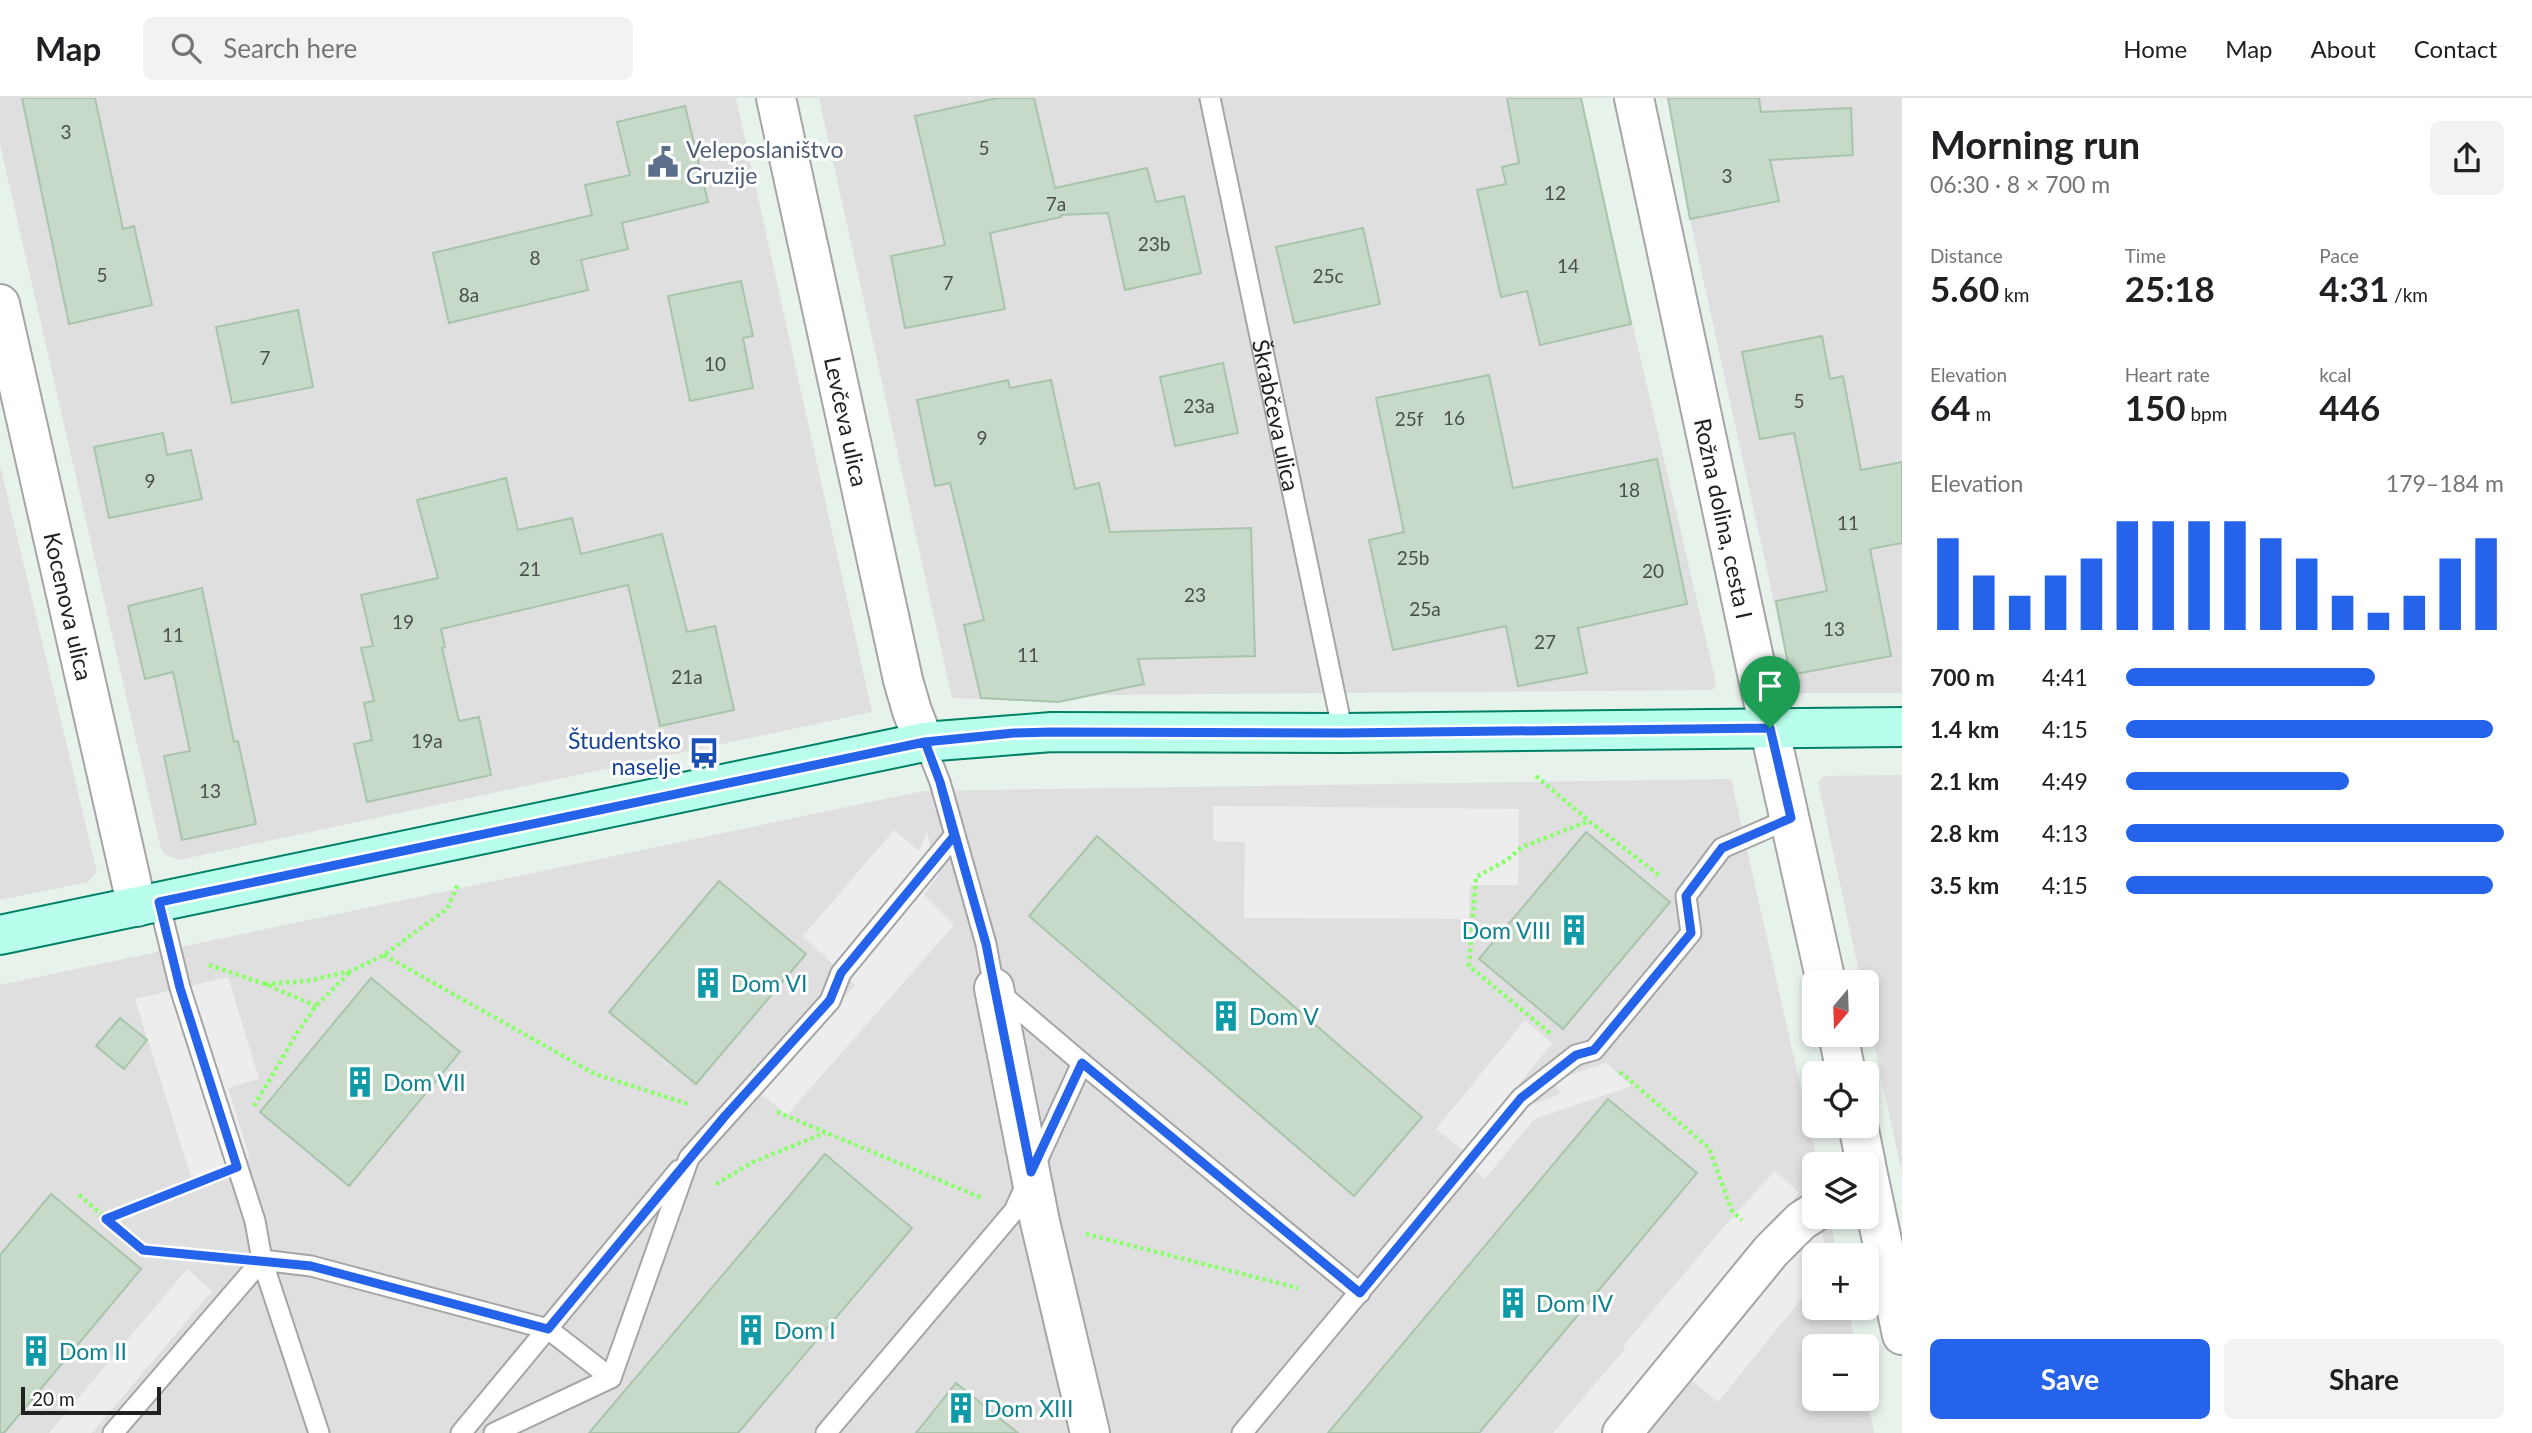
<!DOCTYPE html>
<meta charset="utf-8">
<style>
:root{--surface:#fff;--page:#f2f2f2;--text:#202124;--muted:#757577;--line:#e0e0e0;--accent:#2563eb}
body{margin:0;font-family:Lato,sans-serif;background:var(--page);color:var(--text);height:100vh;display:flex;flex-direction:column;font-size:26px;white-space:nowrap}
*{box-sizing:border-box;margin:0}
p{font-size:23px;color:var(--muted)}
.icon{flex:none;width:38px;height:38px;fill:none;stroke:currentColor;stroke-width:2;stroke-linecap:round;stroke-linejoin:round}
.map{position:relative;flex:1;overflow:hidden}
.drawer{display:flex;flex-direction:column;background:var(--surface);width:630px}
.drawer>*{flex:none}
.needle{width:46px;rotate:199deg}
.controls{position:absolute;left:1802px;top:872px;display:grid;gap:14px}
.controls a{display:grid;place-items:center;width:77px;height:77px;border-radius:10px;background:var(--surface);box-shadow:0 4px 10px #0003;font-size:35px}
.scale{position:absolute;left:21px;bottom:18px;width:140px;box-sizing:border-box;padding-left:7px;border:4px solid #212121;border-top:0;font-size:19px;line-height:24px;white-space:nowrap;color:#212121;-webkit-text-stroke:5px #fff;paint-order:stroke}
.pin{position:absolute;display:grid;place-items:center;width:60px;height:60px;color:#fff;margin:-72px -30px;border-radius:50% 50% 50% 0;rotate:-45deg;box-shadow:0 0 7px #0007}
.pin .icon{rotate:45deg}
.round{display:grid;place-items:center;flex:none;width:74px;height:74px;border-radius:10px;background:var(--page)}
.overview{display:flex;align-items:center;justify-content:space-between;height:119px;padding:0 28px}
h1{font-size:38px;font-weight:700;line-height:52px}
.stats{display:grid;grid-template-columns:repeat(3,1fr);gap:10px;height:119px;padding:7px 28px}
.stats div{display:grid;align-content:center}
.stats b{font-size:35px;font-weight:700}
.stats small{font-size:19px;font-weight:400}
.stats p{font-size:19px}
.chart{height:196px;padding:14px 28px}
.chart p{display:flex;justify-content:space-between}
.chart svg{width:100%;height:126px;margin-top:7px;stroke:var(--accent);stroke-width:6}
.primary-button{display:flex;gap:14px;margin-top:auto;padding:14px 28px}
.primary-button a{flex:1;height:80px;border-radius:10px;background:var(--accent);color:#fff;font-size:28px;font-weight:700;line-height:80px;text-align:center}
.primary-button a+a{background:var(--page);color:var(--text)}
ul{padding:0 28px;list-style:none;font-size:23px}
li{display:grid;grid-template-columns:112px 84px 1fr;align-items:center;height:52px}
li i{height:18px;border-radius:9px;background:var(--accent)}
header{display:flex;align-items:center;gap:42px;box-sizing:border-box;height:98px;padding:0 35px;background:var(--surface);border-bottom:2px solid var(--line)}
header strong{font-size:33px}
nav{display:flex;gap:38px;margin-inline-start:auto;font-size:24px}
.search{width:490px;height:63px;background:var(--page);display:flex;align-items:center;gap:18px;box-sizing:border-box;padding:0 24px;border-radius:10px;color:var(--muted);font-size:26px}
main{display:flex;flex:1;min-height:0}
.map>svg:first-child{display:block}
.residential{fill:#dedfde}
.parking{fill:#ededed}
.building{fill:#c7d9c9;stroke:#a8c5ac;stroke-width:2}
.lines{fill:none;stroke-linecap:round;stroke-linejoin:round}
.lane-casing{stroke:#a5a5a5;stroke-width:23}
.street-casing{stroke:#a5a5a5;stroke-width:42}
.secondary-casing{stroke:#008066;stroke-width:42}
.path{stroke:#8aff6b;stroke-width:4.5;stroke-dasharray:3.5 3.5;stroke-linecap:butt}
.lane{stroke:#fff;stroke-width:19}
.street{stroke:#fff;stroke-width:38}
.secondary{stroke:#b9feec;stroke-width:38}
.route-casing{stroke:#fff;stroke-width:14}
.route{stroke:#2563eb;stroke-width:9}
.labels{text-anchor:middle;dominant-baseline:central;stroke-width:6;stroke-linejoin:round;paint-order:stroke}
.number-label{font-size:19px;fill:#4a4f4b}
.service-label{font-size:23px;fill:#4e5e75;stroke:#fff;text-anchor:start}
.street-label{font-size:23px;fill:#212121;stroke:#fff}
.transit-label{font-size:23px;fill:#164399;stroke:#fff;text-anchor:end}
.culture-label{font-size:23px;fill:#0d838f;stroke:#fff;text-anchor:start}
</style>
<header>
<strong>Map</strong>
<div class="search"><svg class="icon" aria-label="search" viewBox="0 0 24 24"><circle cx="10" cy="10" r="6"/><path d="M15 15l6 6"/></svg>Search here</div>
<nav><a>Home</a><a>Map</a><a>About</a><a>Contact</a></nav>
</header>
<main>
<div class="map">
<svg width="1902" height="1335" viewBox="0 0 1902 1335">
<rect width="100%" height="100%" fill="#e7f2eb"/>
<path class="residential" d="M0 0H736L872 614 179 762 166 757 161 751 0 46Z
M819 0H1580L1716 585 1713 592 1099 597 1065 604 952 600Z
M1668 0H1902V595H1800L1790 577 1690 121Z
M0 367 97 774 88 784 0 802Z
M1902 677V1075L1867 914V884H1861L1818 684 1824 678Z
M1731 681 1818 1066H1815V1118H1829L1837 1157H1815V1209H1848L1856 1248H1815V1300H1867L1874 1335H0V887L923 693Z"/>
<path class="parking" d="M1213 708 1519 711 1518 787H1470L1469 821 1244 820 1245 744 1213 743Z
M894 732 919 753 927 734 934 764 939 776 924 797 954 827 787 1017 761 996 855 887 803 838Z
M228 879 259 981 228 990 250 1061 191 1079 135 901Z
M1525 922 1552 945 1464 1053 1436 1031Z
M1606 965 1632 988 1534 1021 1485 1081 1473 1071 1522 1012 1528 1008 1561 996 1553 983Z
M1775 1073 1799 1095 1649 1270 1645 1267 1656 1278 1609 1335H1553L1625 1251 1623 1248 1727 1125Z
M1819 1126 1828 1157H1815V1184L1718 1304 1690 1281 1784 1164Z
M187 1171 212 1193 92 1335H49Z"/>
<path class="building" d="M22 0H95L123 131 134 128 152 207 69 226Z
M997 0H1034L1055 90 1147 70 1156 104 1184 98 1201 175 1125 192 1108 115 1061 117V119L990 135 1005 211 905 230 891 158 945 147 915 18Z
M1507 0H1581L1631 226 1540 247 1527 193 1501 199 1477 92 1506 86 1502 69 1519 65Z
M1668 0H1759L1761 14 1851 10 1853 57 1770 62 1779 103 1690 121Z
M685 8 708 104 622 125 628 151 581 162 588 192 449 225 433 155 592 117 585 87 630 77 617 24Z
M1363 130 1380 206 1294 225 1276 149Z
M741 183 753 238 743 240 753 290 690 303 668 198Z
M298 212 313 289 232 305 216 229Z
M1822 238 1830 281 1843 278 1861 372 1902 364V445L1870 451 1891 558 1790 577 1776 503 1827 493 1794 335 1760 341 1742 254Z
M1223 265 1238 335 1175 348 1160 279Z
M1489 277 1513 390 1657 361 1687 506 1578 530 1587 575 1518 588 1506 528 1393 552 1369 442 1404 434 1376 300Z
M1008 282 1010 290 1051 282 1075 391 1099 385 1110 434 1251 430 1255 558 1138 561 1144 586 1058 604 981 600 964 527 984 522 950 385 935 388 917 302Z
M163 335 167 357 191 352 202 401 109 420 94 349Z
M506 380 518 432 572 420 581 456 662 436 687 534 715 528 734 612 660 628 628 487 441 531 445 549 442 550 459 623 479 619 491 677 367 704 354 646 372 642 364 605 374 603 361 550 373 548 361 497 438 480 417 402Z
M202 490 234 644 238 643 256 726 182 742 164 658 190 653 173 574 145 581 128 508Z
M1586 734 1670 804 1563 931 1479 861Z
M1097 738 1422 1019 1354 1098 1029 818Z
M719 783 806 856 696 986 609 914Z
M371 880 460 954 349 1088 260 1014Z
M120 920 147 942 124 971 96 948Z
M1608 1001 1697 1075 1479 1335H1328Z
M825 1056 912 1130 738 1335H589Z
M51 1096 141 1171 4 1335H0V1157Z
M956 1285 1018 1335H916Z"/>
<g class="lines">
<defs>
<g id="lane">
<path id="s1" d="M1210 0 1343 635"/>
<path d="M924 644 940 684 986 846 994 890 1082 965 1360 1195"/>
<path d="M113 1335 262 1162 255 1123 180 890 159 804"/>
<path d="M319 1335 262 1162 311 1168 548 1231 611 1280 689 1060 830 903 841 875 954 738"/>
<path d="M461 1335 679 1072"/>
<path d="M494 1335 611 1280"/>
<path d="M826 1335 1014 1113 1082 965"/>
<path d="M1242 1335 1521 1000 1576 957 1594 952 1691 835 1686 798 1722 750 1791 720"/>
</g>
<g id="street">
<path id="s2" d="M776 0 903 582 912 613 924 644"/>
<path id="s3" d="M1634 0 1757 575 1826 884"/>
<path id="s4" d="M0 206 137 809"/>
<path d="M994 890 1040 1124 1090 1335"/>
<path d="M1838 936 1846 975"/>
<path d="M1858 1027 1866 1066"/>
<path d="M1867 1072 1902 1237"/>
<path d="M1622 1335 1771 1153 1801 1123 1815 1114"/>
</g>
<path id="secondary" d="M0 837 924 644 1052 634 1343 635 1902 629"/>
</defs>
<use href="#lane" class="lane-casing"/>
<use href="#street" class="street-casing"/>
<use href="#secondary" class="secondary-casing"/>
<path class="path" d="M1536 678 1589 723 1660 778
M384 857 595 976 691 1007
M209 867 265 886 316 908
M265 886 307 883 351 873 384 857 447 811 458 786
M1550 935 1469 868 1476 779 1507 762 1522 749 1589 723
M1620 974 1709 1050 1732 1113 1742 1122
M254 1008 297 935 316 908 350 874
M777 1014 982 1100
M716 1086 753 1064 825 1035
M79 1097 143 1152 219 1158
M106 1121 206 1081
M1086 1136 1298 1190"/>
<use href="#lane" class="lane"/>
<use href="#street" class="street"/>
<use href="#secondary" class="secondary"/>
</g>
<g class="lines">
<defs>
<path id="route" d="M1770 630 1343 635 1052 634 1014 635 925 644 940 684 954 738 841 875 830 902 725 1018 548 1231 311 1168 143 1152 106 1121 237 1069 180 890 159 804 925 644 940 684 986 846 1031 1074 1082 965 1360 1195 1521 1000 1576 957 1594 952 1691 835 1686 798 1722 750 1791 720 1770 630"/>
</defs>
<use href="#route" class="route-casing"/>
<use href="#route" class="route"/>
</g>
<defs>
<symbol id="civic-bare" viewBox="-9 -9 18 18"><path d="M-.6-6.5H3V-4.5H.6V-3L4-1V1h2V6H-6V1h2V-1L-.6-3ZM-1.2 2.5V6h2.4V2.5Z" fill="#5c6f8a" stroke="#fff" stroke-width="2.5" paint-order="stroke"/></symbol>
<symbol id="bus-bare" viewBox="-9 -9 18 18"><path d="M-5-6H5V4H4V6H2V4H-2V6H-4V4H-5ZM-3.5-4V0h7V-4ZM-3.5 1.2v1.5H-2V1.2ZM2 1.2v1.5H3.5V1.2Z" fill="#1a4fb4" stroke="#fff" stroke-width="2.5" paint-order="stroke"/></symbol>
<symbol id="building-bare" viewBox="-9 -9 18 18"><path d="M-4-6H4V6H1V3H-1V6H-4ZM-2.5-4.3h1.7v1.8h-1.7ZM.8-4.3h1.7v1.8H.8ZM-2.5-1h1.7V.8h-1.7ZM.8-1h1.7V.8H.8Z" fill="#0f9aa8" stroke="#fff" stroke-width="2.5" paint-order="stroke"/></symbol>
</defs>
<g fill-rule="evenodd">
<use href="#civic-bare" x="641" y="42" width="44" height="44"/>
<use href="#bus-bare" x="682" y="633" width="44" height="44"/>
<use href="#building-bare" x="1552" y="810" width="44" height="44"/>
<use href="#building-bare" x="686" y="863" width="44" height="44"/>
<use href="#building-bare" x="1204" y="896" width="44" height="44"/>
<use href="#building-bare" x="338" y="962" width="44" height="44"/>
<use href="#building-bare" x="1491" y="1183" width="44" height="44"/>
<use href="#building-bare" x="729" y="1210" width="44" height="44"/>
<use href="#building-bare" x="14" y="1231" width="44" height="44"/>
<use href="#building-bare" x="939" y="1288" width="44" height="44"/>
</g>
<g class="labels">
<g class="number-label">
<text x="66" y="33">3</text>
<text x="984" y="49">5</text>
<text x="1727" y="77">3</text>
<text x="1555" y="94">12</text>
<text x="1056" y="105">7a</text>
<text x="1154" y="145">23b</text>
<text x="535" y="159">8</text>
<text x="1568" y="167">14</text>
<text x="102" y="176">5</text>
<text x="1328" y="177">25c</text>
<text x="948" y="184">7</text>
<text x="469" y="196">8a</text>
<text x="265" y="259">7</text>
<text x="715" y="265">10</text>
<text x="1799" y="302">5</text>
<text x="1199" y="307">23a</text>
<text x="1454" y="319">16</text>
<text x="1409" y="320">25f</text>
<text x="982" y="339">9</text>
<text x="150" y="382">9</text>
<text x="1629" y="391">18</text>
<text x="1848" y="424">11</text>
<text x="1413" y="459">25b</text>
<text x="530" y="470">21</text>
<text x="1653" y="472">20</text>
<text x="1195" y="496">23</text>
<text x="1425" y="510">25a</text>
<text x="403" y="523">19</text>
<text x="1834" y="530">13</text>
<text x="173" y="536">11</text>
<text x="1545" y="543">27</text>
<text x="1028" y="556">11</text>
<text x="687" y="578">21a</text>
<text x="427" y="642">19a</text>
<text x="210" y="692">13</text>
</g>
<g class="service-label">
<text x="686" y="51">Veleposlaništvo<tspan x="686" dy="26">Gruzije</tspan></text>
</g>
<g class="street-label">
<text stroke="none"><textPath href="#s1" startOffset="324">Škrabčeva ulica</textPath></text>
<text stroke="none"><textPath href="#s2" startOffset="331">Levčeva ulica</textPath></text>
<text stroke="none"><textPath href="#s3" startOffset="430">Rožna dolina, cesta I</textPath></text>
<text stroke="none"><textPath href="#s4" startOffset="310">Kocenova ulica</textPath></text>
</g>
<g class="transit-label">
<text x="681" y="642">Študentsko<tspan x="681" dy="26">naselje</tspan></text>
</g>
<g class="culture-label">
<text x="1551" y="832" text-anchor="end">Dom VIII</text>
<text x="731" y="885">Dom VI</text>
<text x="1249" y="918">Dom V</text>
<text x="383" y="984">Dom VII</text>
<text x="1536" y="1205">Dom IV</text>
<text x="774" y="1232">Dom I</text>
<text x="59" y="1253">Dom II</text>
<text x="984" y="1310">Dom XIII</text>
</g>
</g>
</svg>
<div class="controls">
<a><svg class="needle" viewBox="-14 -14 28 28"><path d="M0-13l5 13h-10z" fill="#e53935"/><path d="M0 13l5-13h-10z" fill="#757577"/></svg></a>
<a><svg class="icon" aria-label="locate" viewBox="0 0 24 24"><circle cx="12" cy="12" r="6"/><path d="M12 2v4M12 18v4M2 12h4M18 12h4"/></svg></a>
<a><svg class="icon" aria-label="layers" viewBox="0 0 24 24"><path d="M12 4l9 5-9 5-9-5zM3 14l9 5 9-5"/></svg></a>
<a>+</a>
<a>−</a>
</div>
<div class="scale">20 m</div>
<div class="pin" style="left:1770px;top:630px;background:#1e9e55"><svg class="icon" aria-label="arrive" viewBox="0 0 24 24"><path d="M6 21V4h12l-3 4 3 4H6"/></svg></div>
</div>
<section class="drawer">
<div class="overview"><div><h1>Morning run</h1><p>06:30 · 8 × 700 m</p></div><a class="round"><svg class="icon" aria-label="share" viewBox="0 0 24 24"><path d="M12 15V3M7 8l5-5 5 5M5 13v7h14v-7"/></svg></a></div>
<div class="stats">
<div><p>Distance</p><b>5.60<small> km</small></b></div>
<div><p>Time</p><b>25:18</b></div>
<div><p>Pace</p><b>4:31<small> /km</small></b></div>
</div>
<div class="stats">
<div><p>Elevation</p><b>64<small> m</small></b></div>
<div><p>Heart rate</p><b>150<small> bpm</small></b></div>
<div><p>kcal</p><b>446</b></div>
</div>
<div class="chart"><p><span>Elevation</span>179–184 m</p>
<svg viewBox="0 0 160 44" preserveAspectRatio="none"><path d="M5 44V12M15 44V25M25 44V32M35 44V25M45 44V19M55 44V6M65 44V6M75 44V6M85 44V6M95 44V12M105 44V19M115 44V32M125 44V38M135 44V32M145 44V19M155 44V12"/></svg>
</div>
<ul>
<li><b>700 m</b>4:41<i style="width:66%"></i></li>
<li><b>1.4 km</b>4:15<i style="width:97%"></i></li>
<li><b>2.1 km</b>4:49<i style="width:59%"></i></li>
<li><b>2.8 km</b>4:13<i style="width:100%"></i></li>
<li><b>3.5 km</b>4:15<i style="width:97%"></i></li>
</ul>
<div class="primary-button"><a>Save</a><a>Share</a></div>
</section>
</main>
